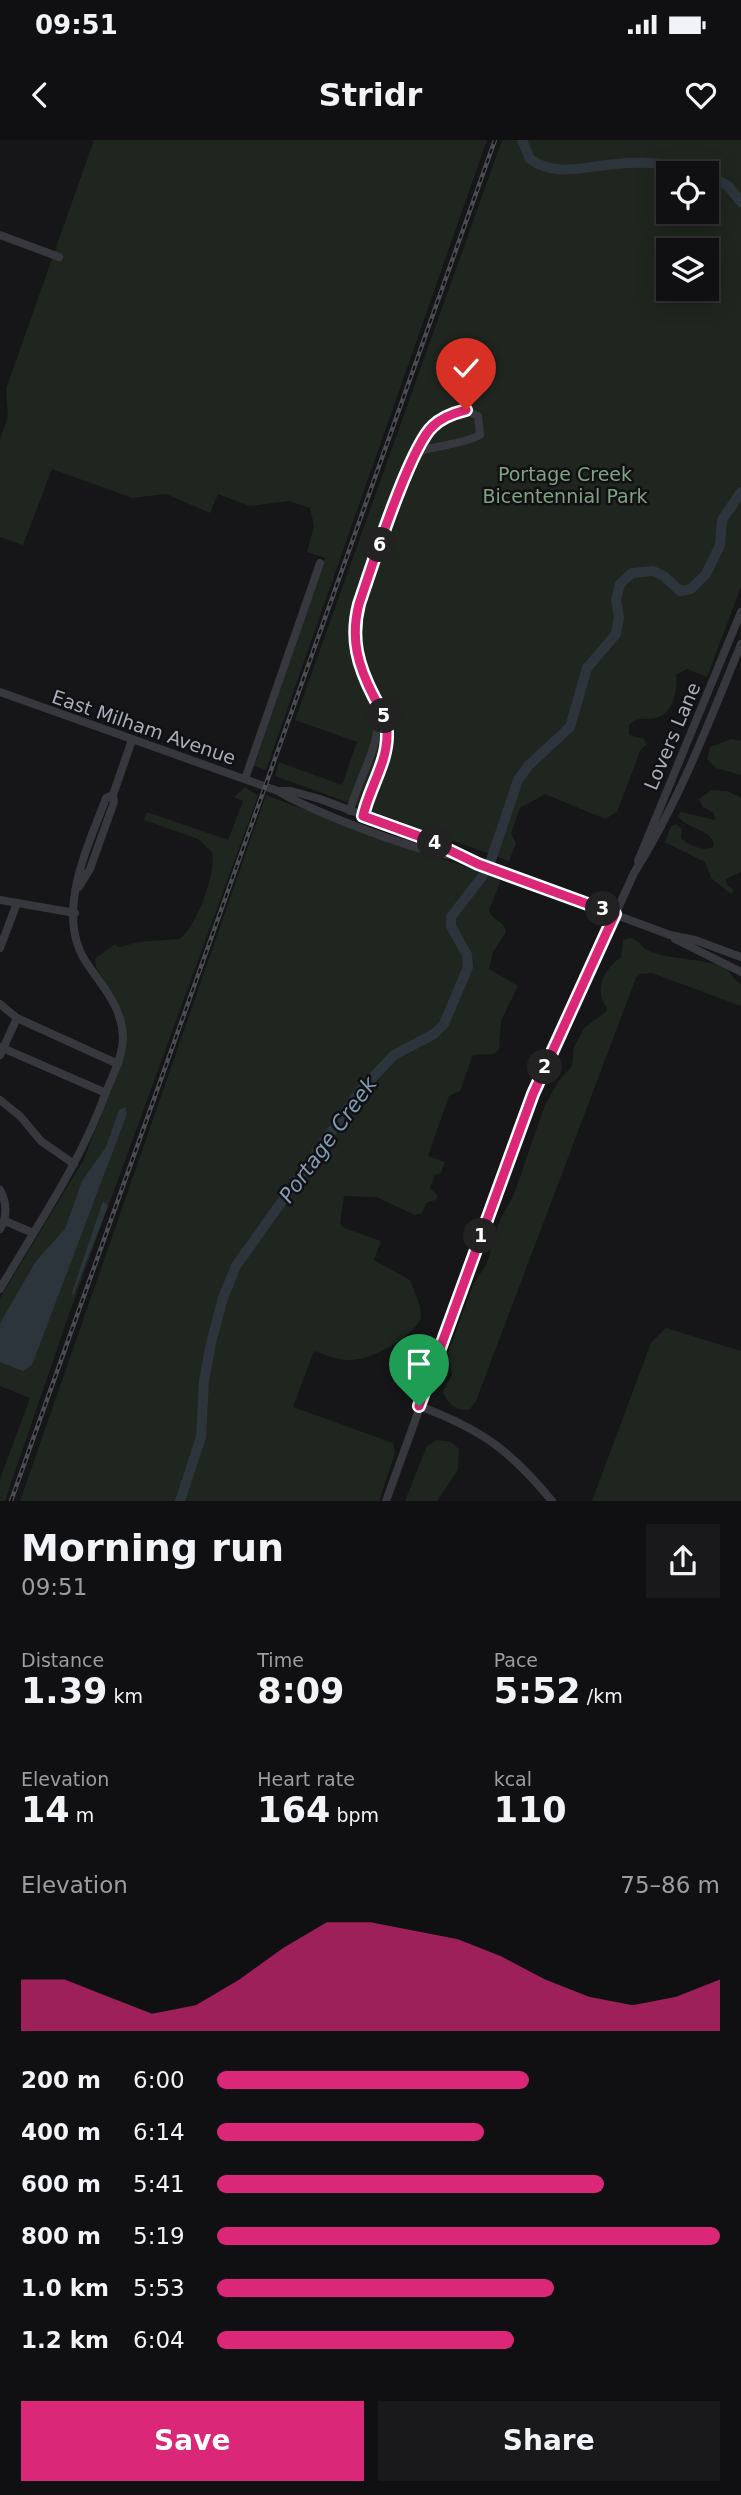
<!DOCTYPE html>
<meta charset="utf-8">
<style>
:root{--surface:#101012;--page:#19191b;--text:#f1f3f6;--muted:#9c9d9f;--line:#303032;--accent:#db2777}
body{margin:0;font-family:"DejaVu Sans",sans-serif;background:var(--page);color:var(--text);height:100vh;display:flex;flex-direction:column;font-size:26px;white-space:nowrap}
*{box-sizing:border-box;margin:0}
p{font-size:23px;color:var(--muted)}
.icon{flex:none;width:38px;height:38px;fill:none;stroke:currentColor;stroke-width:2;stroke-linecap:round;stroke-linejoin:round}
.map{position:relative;height:1361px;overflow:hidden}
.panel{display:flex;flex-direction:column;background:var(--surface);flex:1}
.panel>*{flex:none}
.fabs{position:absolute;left:656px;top:21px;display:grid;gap:14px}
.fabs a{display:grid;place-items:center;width:63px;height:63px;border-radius:0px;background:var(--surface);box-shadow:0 4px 18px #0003,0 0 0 2px var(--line);font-size:35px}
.pin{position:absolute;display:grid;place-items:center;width:60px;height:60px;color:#fff;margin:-72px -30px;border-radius:50% 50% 50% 0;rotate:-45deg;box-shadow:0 0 7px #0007}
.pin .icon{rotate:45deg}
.km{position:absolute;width:35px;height:35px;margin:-18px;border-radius:50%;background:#222;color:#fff;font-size:19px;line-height:35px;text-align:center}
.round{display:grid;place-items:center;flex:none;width:74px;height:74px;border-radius:0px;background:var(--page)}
.head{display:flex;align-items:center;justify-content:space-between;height:119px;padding:0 21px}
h1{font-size:38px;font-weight:700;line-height:52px}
.figures{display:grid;grid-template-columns:repeat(3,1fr);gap:10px;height:119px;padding:7px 21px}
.figures div{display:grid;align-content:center}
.figures b{font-size:35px;font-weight:700}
.figures small{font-size:19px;font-weight:400}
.figures p{font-size:19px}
.chart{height:196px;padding:14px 21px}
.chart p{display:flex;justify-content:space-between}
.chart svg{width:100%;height:126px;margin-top:7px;fill:var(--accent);opacity:.7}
.button{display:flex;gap:14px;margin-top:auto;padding:14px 21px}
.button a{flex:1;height:80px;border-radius:0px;background:var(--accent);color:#fff;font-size:28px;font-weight:700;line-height:80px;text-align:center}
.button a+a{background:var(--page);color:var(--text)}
ul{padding:0 21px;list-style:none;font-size:23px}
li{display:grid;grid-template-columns:112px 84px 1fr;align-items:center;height:52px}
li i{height:18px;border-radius:9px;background:var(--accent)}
.status{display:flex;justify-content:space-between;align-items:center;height:49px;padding:0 35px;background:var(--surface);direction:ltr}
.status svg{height:19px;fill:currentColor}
header{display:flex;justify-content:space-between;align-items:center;height:91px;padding:0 21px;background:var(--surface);font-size:32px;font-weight:700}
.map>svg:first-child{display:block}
.green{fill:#1e261f;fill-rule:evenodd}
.water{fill:#2c353c}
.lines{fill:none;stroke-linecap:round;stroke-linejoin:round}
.river{stroke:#2c353c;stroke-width:10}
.minor{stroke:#37383d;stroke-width:8}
.rail-casing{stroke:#4a4c52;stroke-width:4.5}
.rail{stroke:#111113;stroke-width:2;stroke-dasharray:5;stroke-linecap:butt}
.route-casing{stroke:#fff;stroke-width:14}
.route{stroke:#db2777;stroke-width:9}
.labels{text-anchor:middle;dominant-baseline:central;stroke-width:5;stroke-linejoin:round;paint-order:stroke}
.park-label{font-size:19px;fill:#7fa381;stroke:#111113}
.street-label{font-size:19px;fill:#a8adb8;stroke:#111113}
.water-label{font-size:21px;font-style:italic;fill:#7f9bb3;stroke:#111113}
</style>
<div class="status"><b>09:51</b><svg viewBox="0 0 49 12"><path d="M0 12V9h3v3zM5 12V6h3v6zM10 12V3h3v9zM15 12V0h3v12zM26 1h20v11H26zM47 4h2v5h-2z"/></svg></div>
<header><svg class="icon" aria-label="back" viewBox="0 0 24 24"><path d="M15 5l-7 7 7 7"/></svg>Stridr<svg class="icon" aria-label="heart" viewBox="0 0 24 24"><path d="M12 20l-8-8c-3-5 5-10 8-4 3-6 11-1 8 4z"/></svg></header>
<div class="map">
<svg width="741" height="1361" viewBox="0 0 741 1361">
<rect width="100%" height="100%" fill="#161618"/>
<path class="green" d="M94 0H487L266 630 254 626 325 418 307 412 314 386 310 368 289 361 250 366 218 354 210 373 166 354 132 358 52 329 23 405 0 397V299L8 277 6 249Z
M502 0H741V447L707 537 687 529 676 535C678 549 673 575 656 578 645 580 638 576 629 585V595L644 599 646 605 641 609 617 672 605 679 545 654 520 668 511 693 516 703 509 721 275 636 279 622 342 645 357 602 295 580ZM668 33H707V72H668ZM668 110H707V149H668Z
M731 599 741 601V635L716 628 707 619 710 607Z
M245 647 258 656 68 1177 5 1361H0V1339L30 1258 0 1246V1158L83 1021 122 923V874L96 827 95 819 115 804 119 807 139 802 179 799C196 789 217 731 212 712L198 699 144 680 147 672 228 700 243 661 234 657Z
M711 650 727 651 741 658V732L726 739 727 745 734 750 731 754 711 738 705 722 665 702 671 686 676 684 682 689 681 698C688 705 703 712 713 707L714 703C706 686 687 690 678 676L681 672 715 680 714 673 703 667 699 659Z
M266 655 366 693 499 738 500 743 489 770C492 781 504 780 506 792L493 812 489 829 518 846 501 881 499 909 494 914 473 915 460 951 449 956 428 1016 445 1022 441 1033 435 1035 430 1048 438 1056 436 1060 427 1062 422 1073 415 1075 376 1057 344 1056 340 1083 344 1088 381 1101 374 1120 410 1140 420 1166 421 1178C412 1197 372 1220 351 1220 339 1221 326 1215 314 1211L293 1267 393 1303 395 1313 379 1361H20Z
M629 798C640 799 641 809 651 812 674 820 699 818 721 826 730 829 732 839 741 844V866L652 833 640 834 636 838 476 1261 470 1269C458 1273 448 1264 443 1252L452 1234 448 1213 473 1145 487 1123 500 1080 514 1054 545 965 558 942 572 926 574 907 584 888 607 871C607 867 604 864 603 861 595 843 608 827 621 817L623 800Z
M666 1188 741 1211V1361H592L651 1203Z
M437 1300 451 1302 459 1309 458 1330 437 1361H405L427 1306Z"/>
<path class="water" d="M125 967 127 974 32 1225 23 1231 0 1222V1185L3 1178 36 1121 65 1089 82 1041 106 1007 119 970Z
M103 1061 108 1066 73 1156 72 1153Z"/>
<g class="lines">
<path class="river" d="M522 0 530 19C556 38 587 26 616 24 646 21 676 23 704 33
M707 35 728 46 741 62
M180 1361 201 1297 204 1241 211 1203 223 1158 236 1126 361 950 394 915 434 894 444 884 468 827 467 815 451 786V777L488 729 518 640 528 626 570 587 587 528 616 494 619 477 616 460 620 444 632 433 653 431 664 436 680 451 691 449 706 434 720 405 722 380 741 352"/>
<path class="minor" d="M0 95 59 117
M0 552 278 651C303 668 432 719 459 715
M245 639 320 423
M278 651H291L320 659 424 698 479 724 670 795 695 800 741 817
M350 671C358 639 381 605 378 573 373 526 345 522 359 464L417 312C438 305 461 305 480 295L478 276 466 270C437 278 431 286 417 312
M363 675C371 636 399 605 378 565
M638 721 741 472
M79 747 90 729 114 662 113 655 132 600
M0 760 75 773
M675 799 741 832
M0 808 17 763
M0 864 17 878 118 924
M0 907 106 953
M0 915 17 878
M0 960 20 976 41 1001 74 1024
M0 1050C7 1063 7 1077 0 1089
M5 1081 33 1093
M0 1149C38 1084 81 1022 106 952 113 935 123 916 123 897 122 866 102 846 86 822 54 773 89 705 106 658L113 655
M419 1266C481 1289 510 1310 552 1361
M386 1361 533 955 634 733C679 662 709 582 741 504"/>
<defs>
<path id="rail" d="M11 1361 495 0"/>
</defs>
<use href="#rail" class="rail-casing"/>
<use href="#rail" class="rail"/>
</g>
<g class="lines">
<defs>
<path id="route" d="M419 1266 533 954 615 774 478 724 424 698 363 676C369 648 388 622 387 593 387 580 380 568 374 557 358 526 350 499 359 464 371 429 410 306 433 286 442 277 454 273 466 270"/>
</defs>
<use href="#route" class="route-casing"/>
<use href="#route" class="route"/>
</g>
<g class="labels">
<g class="park-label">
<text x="565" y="334">Portage Creek<tspan x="565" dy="22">Bicentennial Park</tspan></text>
</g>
<g class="street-label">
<text transform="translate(144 587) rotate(19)">East Milham Avenue</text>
<text transform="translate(672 596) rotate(-67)">Lovers Lane</text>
</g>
<g class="water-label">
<text transform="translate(328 1000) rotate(-54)">Portage Creek</text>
</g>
</g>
</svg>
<div class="fabs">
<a><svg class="icon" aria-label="locate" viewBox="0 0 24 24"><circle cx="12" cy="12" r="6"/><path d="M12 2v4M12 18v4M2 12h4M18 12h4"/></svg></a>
<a><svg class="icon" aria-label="layers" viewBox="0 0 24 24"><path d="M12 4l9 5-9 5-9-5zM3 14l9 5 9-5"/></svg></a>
</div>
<div class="pin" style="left:419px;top:1266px;background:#1e9e55"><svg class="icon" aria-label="arrive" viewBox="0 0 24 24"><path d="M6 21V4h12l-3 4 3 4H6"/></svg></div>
<div class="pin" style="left:466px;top:270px;background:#d93025"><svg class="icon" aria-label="check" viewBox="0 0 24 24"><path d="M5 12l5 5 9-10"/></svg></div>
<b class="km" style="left:481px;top:1096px">1</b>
<b class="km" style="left:545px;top:927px">2</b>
<b class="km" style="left:603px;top:769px">3</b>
<b class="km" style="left:435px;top:703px">4</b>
<b class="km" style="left:384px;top:576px">5</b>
<b class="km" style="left:380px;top:405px">6</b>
</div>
<section class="panel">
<div class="head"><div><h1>Morning run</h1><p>09:51</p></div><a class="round"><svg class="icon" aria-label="share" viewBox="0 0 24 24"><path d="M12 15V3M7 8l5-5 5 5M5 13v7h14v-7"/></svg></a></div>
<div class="figures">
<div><p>Distance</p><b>1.39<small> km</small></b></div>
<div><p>Time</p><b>8:09</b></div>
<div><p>Pace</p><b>5:52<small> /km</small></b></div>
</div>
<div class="figures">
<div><p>Elevation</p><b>14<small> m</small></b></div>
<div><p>Heart rate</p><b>164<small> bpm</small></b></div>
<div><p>kcal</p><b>110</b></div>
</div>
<div class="chart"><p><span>Elevation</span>75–86 m</p>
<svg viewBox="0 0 160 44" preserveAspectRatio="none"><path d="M0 44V26L10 26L20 32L30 38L40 35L50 26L60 15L70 6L80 6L90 9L100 12L110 18L120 26L130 32L140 35L150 32L160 26V44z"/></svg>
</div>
<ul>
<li><b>200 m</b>6:00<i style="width:62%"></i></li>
<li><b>400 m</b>6:14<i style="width:53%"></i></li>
<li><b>600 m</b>5:41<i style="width:77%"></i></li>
<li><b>800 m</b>5:19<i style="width:100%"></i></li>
<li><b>1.0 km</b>5:53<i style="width:67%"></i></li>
<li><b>1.2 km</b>6:04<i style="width:59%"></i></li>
</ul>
<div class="button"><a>Save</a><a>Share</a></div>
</section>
